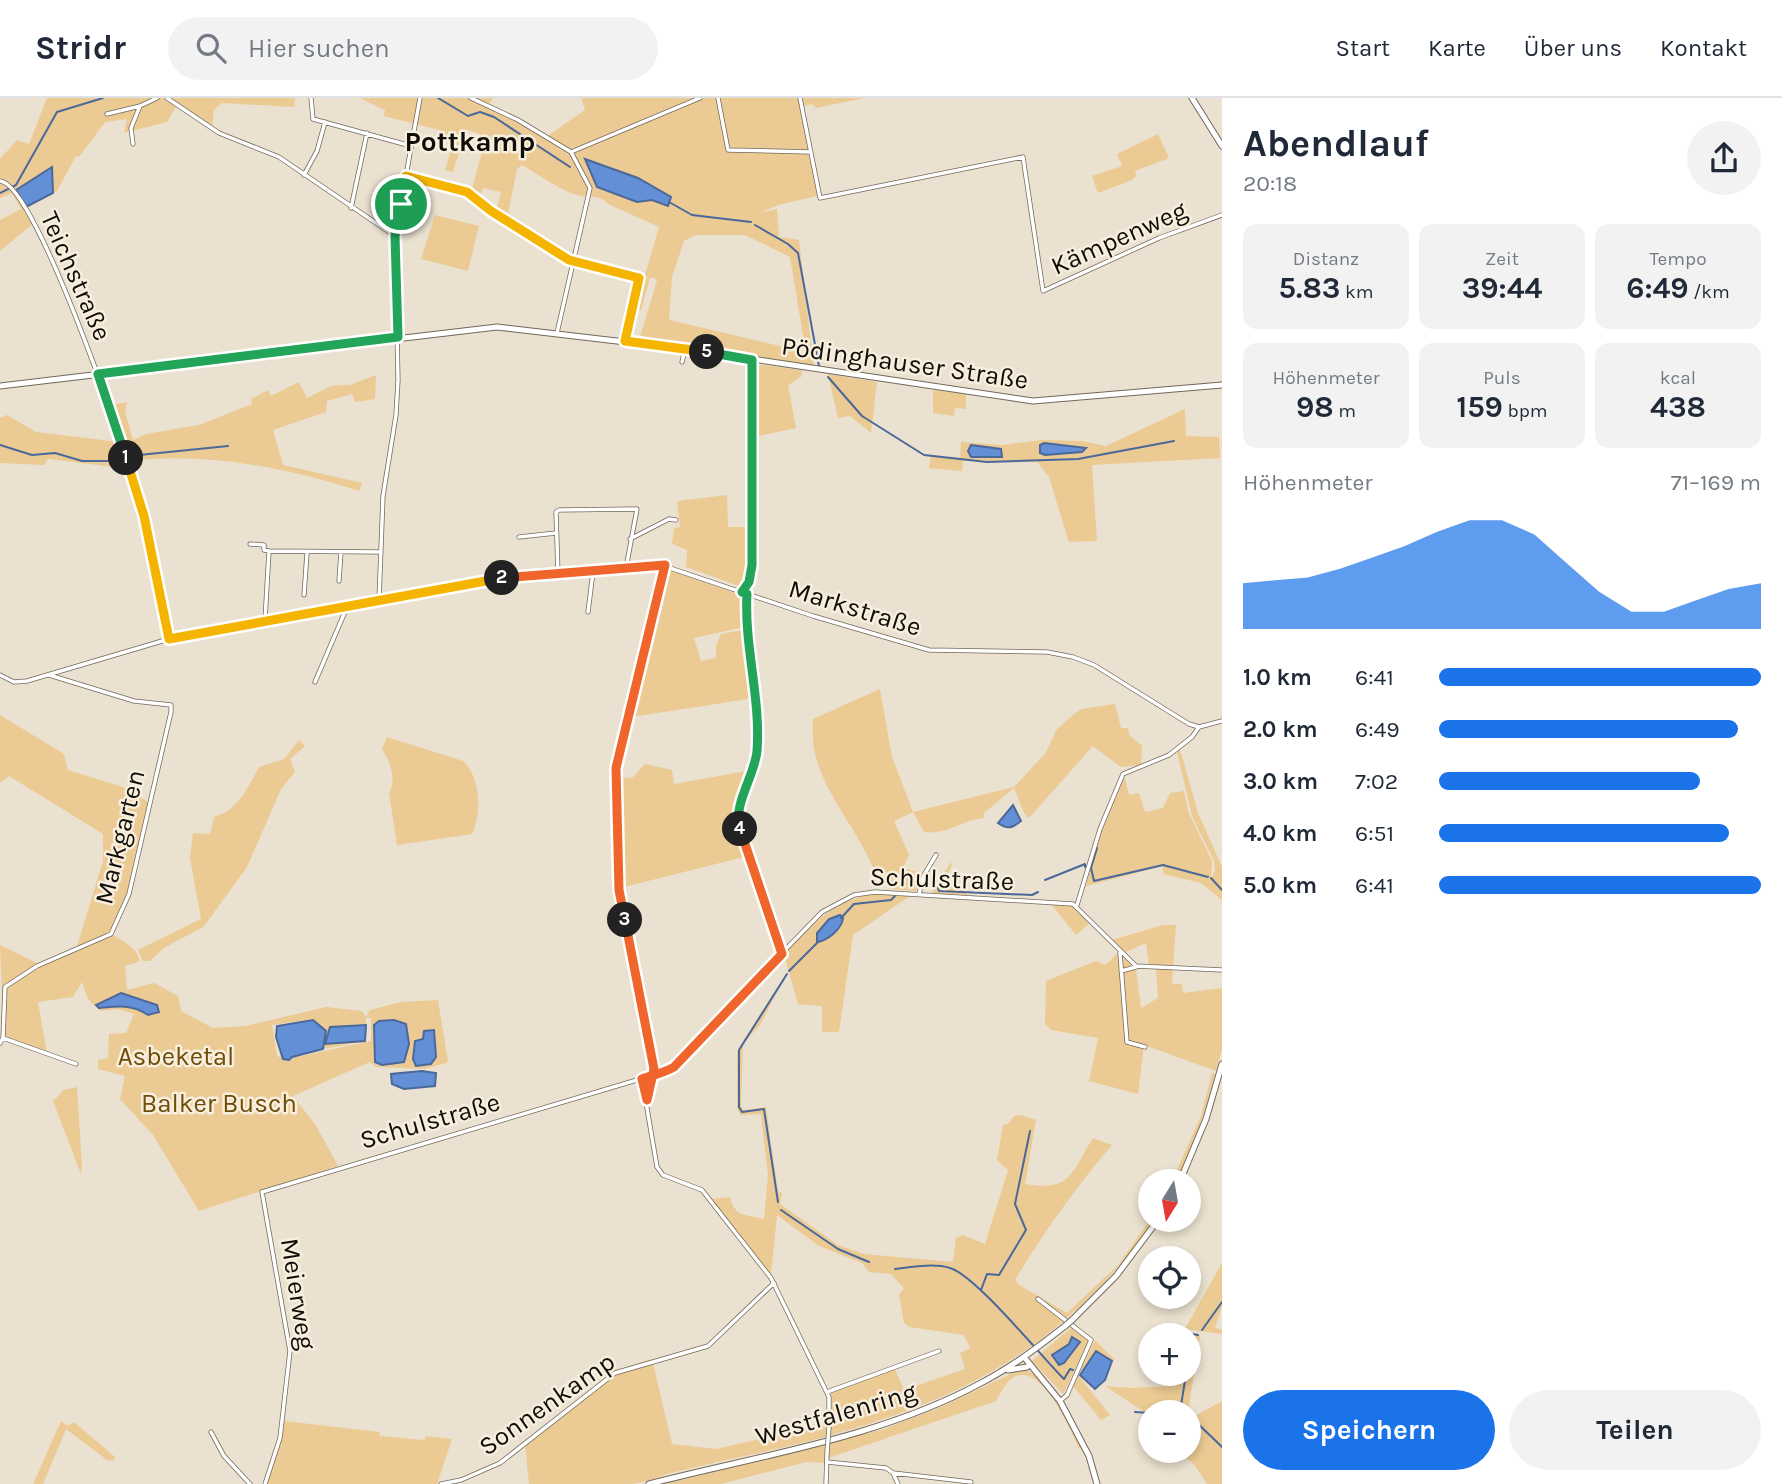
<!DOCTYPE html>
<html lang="de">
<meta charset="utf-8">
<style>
:root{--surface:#fff;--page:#f2f2f3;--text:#1f2937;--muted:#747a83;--line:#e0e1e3;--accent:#1a73e8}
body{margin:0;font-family:Karla,sans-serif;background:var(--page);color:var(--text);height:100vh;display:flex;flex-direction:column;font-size:26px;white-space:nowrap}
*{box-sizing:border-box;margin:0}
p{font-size:23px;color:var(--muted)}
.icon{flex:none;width:38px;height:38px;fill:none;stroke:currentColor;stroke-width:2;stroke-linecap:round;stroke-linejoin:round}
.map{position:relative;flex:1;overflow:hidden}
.details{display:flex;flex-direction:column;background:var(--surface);width:560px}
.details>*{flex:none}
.needle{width:46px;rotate:191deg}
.buttons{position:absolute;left:1138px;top:1071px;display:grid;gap:14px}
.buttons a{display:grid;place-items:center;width:63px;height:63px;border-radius:50%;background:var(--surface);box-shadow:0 4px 10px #0003;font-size:35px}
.pin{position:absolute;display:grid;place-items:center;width:60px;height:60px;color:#fff;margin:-30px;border:4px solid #fff;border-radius:50%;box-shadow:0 2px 7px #0007}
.km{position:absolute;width:35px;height:35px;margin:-18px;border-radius:50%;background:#222;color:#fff;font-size:19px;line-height:35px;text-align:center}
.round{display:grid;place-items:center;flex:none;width:74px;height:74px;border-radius:37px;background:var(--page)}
.summary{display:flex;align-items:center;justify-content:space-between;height:119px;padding:0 21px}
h1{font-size:38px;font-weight:700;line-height:52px}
.metrics{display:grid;grid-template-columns:repeat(3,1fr);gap:10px;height:119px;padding:7px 21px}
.metrics div{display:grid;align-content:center;border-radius:14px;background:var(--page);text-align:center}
.metrics b{font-size:30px;font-weight:700}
.metrics small{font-size:19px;font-weight:400}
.metrics p{font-size:19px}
.chart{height:196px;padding:14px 21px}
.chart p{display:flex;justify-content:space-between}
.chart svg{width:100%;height:126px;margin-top:7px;fill:var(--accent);opacity:.7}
.primary-button{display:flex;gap:14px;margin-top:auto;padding:14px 21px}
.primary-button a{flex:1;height:80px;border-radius:42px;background:var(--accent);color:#fff;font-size:28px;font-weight:700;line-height:80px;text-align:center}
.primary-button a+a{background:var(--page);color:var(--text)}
ul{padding:0 21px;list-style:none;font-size:23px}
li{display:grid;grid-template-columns:112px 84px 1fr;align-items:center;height:52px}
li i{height:18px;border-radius:9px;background:var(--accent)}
header{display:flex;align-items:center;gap:42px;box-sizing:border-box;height:98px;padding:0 35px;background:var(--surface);border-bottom:2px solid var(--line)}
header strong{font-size:33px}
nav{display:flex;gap:38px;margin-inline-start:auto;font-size:24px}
.search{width:490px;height:63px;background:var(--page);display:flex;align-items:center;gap:18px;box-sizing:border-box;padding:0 24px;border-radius:38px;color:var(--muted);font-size:26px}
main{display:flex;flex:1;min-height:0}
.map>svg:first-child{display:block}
.green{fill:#ebca93;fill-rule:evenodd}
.water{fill:#638fd7;stroke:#4a6899;stroke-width:2}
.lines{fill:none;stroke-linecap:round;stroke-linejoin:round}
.stream{stroke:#4a6899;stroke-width:2}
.street-casing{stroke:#71685a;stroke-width:5}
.secondary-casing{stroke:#71685a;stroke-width:7}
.street{stroke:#fff;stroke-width:3.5}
.secondary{stroke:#fff;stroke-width:5}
.street-bridge-casing{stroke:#71685a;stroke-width:5;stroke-linecap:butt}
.secondary-bridge-casing{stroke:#71685a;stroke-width:7;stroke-linecap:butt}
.street-bridge{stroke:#fff;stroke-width:3.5}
.secondary-bridge{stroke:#fff;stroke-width:5}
.split-1-casing{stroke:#fff;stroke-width:14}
.split-2-casing{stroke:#fff;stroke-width:14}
.split-3-casing{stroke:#fff;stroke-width:14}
.split-4-casing{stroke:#fff;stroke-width:14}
.split-5-casing{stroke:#fff;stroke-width:14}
.split-6-casing{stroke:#fff;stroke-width:14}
.split-1{stroke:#22a559;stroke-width:9}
.split-2{stroke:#f5b400;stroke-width:9}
.split-3{stroke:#f0652b;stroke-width:9}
.split-4{stroke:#f0652b;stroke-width:9}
.split-5{stroke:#22a559;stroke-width:9}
.split-6{stroke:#f5b400;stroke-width:9}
.labels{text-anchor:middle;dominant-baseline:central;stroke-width:5;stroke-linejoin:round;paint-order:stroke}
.street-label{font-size:26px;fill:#100d08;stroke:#f8eedd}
.park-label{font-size:26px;fill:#6e4d07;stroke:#f8eedd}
.neighbourhood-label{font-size:28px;font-weight:bold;fill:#100d08;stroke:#f8eedd}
</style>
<header>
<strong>Stridr</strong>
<div class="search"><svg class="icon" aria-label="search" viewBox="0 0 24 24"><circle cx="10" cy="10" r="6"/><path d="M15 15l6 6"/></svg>Hier suchen</div>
<nav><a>Start</a><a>Karte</a><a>Über uns</a><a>Kontakt</a></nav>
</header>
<main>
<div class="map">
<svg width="1222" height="1386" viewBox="0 0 1222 1386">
<rect width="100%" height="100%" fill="#ebe1d0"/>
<path class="green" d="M47 0H295L294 9 222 5 214 12 212 28 178 5 167 24 124 35 127 21 105 24 79 59 76 58 57 93 27 110 35 124 0 153V122L21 111 12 95 0 100V61L17 42 29 46Z
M360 0H493L487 9 546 39 585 12 581 0H798L817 98 778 107 760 115 777 111 779 139 799 142 814 270 639 242 657 183 654 180H650L641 212 635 211 659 129 608 106C598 95 589 101 577 97 558 91 539 77 522 67L517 71 507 121 496 114 501 94 483 90 478 101 471 95 486 39 466 31 453 74 445 72 453 46 441 42 443 33 384 18 385 12ZM585 62 638 80 671 99 668 108 652 102 637 104 590 76ZM696 137H745L790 159 807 261 801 262 793 251 669 222 672 179 684 143Z
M801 0H865L816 10 812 6 803 8Z
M1158 36 1169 60 1135 73 1136 78 1132 82 1098 95 1092 78 1122 68 1117 56Z
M435 117 479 128 468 173 421 161Z
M761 267 802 272 801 279 788 287 796 330 754 339 753 275Z
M828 276 877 284 871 335 850 318 838 320Z
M376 277 375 301 355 304 352 296 327 303 326 314 273 332 283 367 362 385 359 393C285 369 205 354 128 363L130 371 48 361 44 367 0 365V320L7 317 36 334 119 344 108 308 127 304 125 314 133 342 146 336 199 327 252 306 251 301 268 292 271 298 299 284 307 300 331 288 350 287Z
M933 292 966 296V311L955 310 954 318 933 315Z
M1185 311 1186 338 1219 339 1220 360 1092 367 1097 443 1069 444 1049 379 1037 364 963 363 962 373 929 370 931 359 960 360 961 344 1002 347 1042 342 1082 343 1106 348Z
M727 397 728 429H748L746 479 739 488 686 469 687 452 672 446 674 430 680 429 677 403Z
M671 472 746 499 744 529 694 540 701 563 716 560V548L721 536 744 532 755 600 631 619 667 474Z
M880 591 892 659 913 714 1014 689 1045 656 1057 631 1074 616 1082 611 1115 606 1121 630H1128L1129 637 1142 648 1141 667 1121 669 1093 648 1029 720 1024 715 1014 690 984 715V720C961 722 948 737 924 734L913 714 894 723 909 757 903 770 922 775 916 793 890 791 882 777 877 779C862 737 824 697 815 655 812 644 813 632 813 621Z
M0 617 64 656 68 672 123 689 150 705 131 799 110 835C122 843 137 849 140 863L125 868 127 892 154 885 178 898 181 913 213 930 246 928 326 909 362 913 366 919 370 912 401 904 438 902 448 964 426 971 376 969 370 964 293 998 315 1026 338 1068 199 1113 153 1037 120 1001 125 978 98 971V962L108 960 109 936 126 935 134 916 118 911 100 913 88 901 82 884 73 899 38 904 47 956 4 938 0 847 39 866 77 848 103 763V736L9 678 0 685ZM366 920H371V943L292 960 290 963 277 958 272 927 313 921 326 933 323 951 365 943Z
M387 639 463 663C481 680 482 714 472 736L397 747 389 695C397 682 390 663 382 651Z
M299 642 305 648 290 661 295 674 281 691 247 769 210 820 203 829 164 850 150 863H143L138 852 201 821 190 760 193 735 210 736 214 719C238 713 248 689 259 669L284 661Z
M1180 651 1198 715 1222 769V802L1201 785 1163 776V768L1086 788 1101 731 1124 677 1129 697 1139 695 1145 714 1163 710 1170 695 1184 693 1188 713 1212 763 1211 781 1215 773 1214 763 1192 718 1177 654Z
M645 666 672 672 674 686 752 672 736 721 748 758 620 790 618 679 632 680Z
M951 764 952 768 942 786 962 788 967 797 932 795 939 776 943 777Z
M874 796 910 798 853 837 839 934H822V908L798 906 784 857C810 827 834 802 874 796Z
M1051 806 1075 809 1091 824 1076 837Z
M1163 827H1176L1172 886H1182L1183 895 1222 890V951L1216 973 1144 947 1138 996 1089 983 1098 940 1051 932 1045 926 1046 883 1096 863 1105 867 1119 854 1136 871 1141 910 1158 900 1156 872 1149 868 1146 845 1124 855 1112 842Z
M787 875 760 927 743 946 741 1008 743 1012 766 1009 778 1094 782 1095 780 1106 838 1147 864 1156 953 1164 956 1140 963 1137 985 1146 1008 1072 997 1062 1003 1027 1008 1026 1014 1018 1021 1017 1036 1022 1025 1086C1071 1094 1071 1075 1093 1040L1112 1047C1075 1090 1044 1134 1015 1182L1019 1187 1067 1215 1118 1167 1150 1122H1154C1051 1270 924 1318 754 1356 726 1362 699 1368 671 1375 658 1379 644 1385 630 1386 597 1386 562 1386 529 1386L525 1345 613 1273 652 1261 672 1346 716 1351 791 1334 832 1320 831 1295 895 1271 904 1292 965 1271 960 1255 970 1250 964 1237 909 1229 904 1225 899 1197 904 1190 891 1176 869 1174 862 1165 819 1148 777 1117 771 1176 711 1101 730 1099C734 1119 747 1117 764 1121L768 1077 761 1016 740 1017 737 1010V953Z
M1212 975 1215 976C1205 1013 1194 1049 1177 1083H1172L1201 1018Z
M77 989 82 1068 81 1076 53 1003 64 992Z
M1222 1165V1208L1215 1230 1222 1232V1236L1185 1231Z
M1071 1230 1089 1243 1063 1296 1032 1263Z
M1184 1234 1200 1238 1188 1314H1150L1149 1343 1146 1315 1105 1288 1133 1290 1176 1288 1178 1276H1188V1237H1184Z
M1095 1242 1115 1262 1112 1263 1096 1253 1078 1277 1110 1317 1101 1322 1073 1288Z
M1023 1270C1054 1285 1067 1321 1082 1349L1079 1351C1071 1332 1043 1267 1016 1278 1006 1282 1001 1295 996 1303L831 1359 824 1365 806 1364 721 1386H666L884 1331 939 1310Z
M1222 1303V1386H1207L1194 1366 1176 1353H1188V1317L1195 1318Z
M61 1323 68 1328 74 1324 115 1359 113 1363 107 1362 66 1331 43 1386H33Z
M284 1323 380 1334 379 1338 424 1342 426 1338 452 1341 437 1386H266Z"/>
<path class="water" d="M585 61 638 80 671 99 668 108 652 102 637 104 597 89Z
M52 69 53 95 26 109 16 92Z
M1044 345 1086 350 1082 354 1045 357 1040 355V347Z
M971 347 1001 351 1002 359H971L968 353Z
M1013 707 1021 723C1012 730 1008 732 998 725Z
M840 817 843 820C842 831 827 843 817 844V835L829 821Z
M121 895 157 907 159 914 148 917C132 906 118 908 99 910L96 907Z
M313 922 326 933 323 951 292 959 289 962 283 961 276 939 277 928Z
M394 922 406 926 409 946 404 964 382 967 375 964 374 927 379 923Z
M366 927 365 943 325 946 330 929Z
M434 932 436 959 431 966 416 968 413 961 415 943 423 941 424 933Z
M422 973 436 975 435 988 404 991 392 986 391 976Z
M1072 1239 1080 1244 1064 1265 1059 1267 1052 1257 1069 1246Z
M1096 1253 1112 1263 1105 1282 1095 1291 1080 1277Z"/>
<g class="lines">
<path class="stream" d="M438 0 468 18 480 14 494 19 570 69
M0 95 16 87 57 14 103 0
M669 104 692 117 751 124
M755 127 788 146 798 155 819 268
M828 279 862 318 924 357 987 364 1078 361 1174 343
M0 347 32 357 55 355 82 363H108L122 357
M129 358 228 348
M1097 750 1091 770 1094 783 1163 767 1208 779
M1211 780 1222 792
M1045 782 1085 766V769
M936 785 939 793 1032 797 1038 794
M841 820 854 806 891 802 895 798
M789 873 818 844
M778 1104 764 1011 742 1014 739 1009V952L787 876
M781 1112 838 1151 869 1164
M895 1171C911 1169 934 1165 950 1170 975 1177 1041 1258 1064 1281L1070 1271 1073 1272
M981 1192 987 1176 999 1177 1026 1132 1015 1106 1030 1033
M1202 1232 1222 1204
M1188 1260 1192 1236 1198 1237
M1135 1314 1150 1315
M1180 1314 1186 1276
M1188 1320 1194 1322 1222 1349"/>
<defs>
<path id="street" d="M167 0 219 35 279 59 395 138
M311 0 313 21 411 48
M471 0 518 22 571 54 590 90 557 235
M718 0 728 52 811 54
M800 0 820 100 1023 59 1043 193 1159 140 1222 117
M107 16 140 8 157 0
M133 46 131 30 140 8
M571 54 700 0
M304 77 317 53 325 24
M406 78 470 95 491 113 569 161 637 177 640 184 625 243
M0 83C37 85 134 376 145 420 155 460 161 501 169 540
M351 110 367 35
M682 264 685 251
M519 439 556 435
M630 441 669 421 676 422
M250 446 264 447V452L269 453
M558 476 556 414 559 412 637 411 626 470
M339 483 341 454
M742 494 749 484 752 467V262
M747 496 745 530 758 629 755 666 738 722 782 855
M304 497 307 455
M379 502 383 398 396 317 398 282 395 138 420 0
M588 514 593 474
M265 522 269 453 381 454
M0 577 14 584 27 583 169 541 470 484 661 467 813 518 929 552 1047 554 1073 559 1094 567 1189 626 1199 629 1222 623
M315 584 347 509
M919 796 924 777 936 757
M1077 807 1100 731 1123 676 1169 657 1192 639 1199 629
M1120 855 1127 944 1145 949
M1121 873 1136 869
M3 940 76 966
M0 945 3 940 5 889 37 868 111 836 129 796 171 614V607L134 603 49 577
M642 981 657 1069 663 1077 702 1092 771 1180 829 1299V1329
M647 1002 654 970 619 792 616 670 665 468
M1038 1201 1091 1242 1067 1297 1060 1303
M827 1294 939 1253
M211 1334 224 1358 250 1386
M827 1364 886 1370 893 1375 898 1386
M893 1375 971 1384
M265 1386 280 1340 290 1253 262 1094 667 973 822 814 854 797 875 794 1073 806 1136 868 1222 872
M441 1386 461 1382 500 1365 615 1275 708 1248 774 1185
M826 1386 827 1355"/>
<path id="secondary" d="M1192 0 1222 48
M0 288 497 229 685 251 1033 303 1222 287
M1180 1083 1206 1021 1222 966
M1072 1222 1116 1178 1158 1122
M1024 1259 1060 1303 1089 1358 1097 1386
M1008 1272 1027 1269
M649 1386C761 1357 879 1340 981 1285 1012 1269 1038 1249 1065 1228"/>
</defs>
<use href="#street" class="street-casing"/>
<use href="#secondary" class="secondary-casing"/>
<use href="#street" class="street"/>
<use href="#secondary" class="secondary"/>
<defs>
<path id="street-bridge" d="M827 1355 829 1329"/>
<path id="secondary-bridge" d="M1065 1228 1072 1222"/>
</defs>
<use href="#street-bridge" class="street-bridge-casing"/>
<use href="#secondary-bridge" class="secondary-bridge-casing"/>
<use href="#street-bridge" class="street-bridge"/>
<use href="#secondary-bridge" class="secondary-bridge"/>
</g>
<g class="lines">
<defs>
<path id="split-1" d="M126 360 98 276 398 239 395 138 401 106"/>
<path id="split-2" d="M126 360 144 418 169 541 502 480"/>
<path id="split-3" d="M502 480 665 467 616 670 619 792 625 822"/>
<path id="split-4" d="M625 822 654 971 647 1002 642 981C653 977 664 975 674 969L782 856 740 731"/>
<path id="split-5" d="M707 254 752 262V467L749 484 742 494 747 496C744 549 761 600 757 653 755 677 732 708 740 731"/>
<path id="split-6" d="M401 106 406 78 467 94 491 113 569 162 639 180 625 243 707 254"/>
</defs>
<use href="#split-1" class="split-1-casing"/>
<use href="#split-2" class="split-2-casing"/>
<use href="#split-3" class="split-3-casing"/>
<use href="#split-4" class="split-4-casing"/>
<use href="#split-5" class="split-5-casing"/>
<use href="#split-6" class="split-6-casing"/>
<use href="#split-1" class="split-1"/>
<use href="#split-2" class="split-2"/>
<use href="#split-3" class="split-3"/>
<use href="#split-4" class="split-4"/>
<use href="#split-5" class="split-5"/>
<use href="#split-6" class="split-6"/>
</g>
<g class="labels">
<g class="street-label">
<text transform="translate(1119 140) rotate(-24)">Kämpenweg</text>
<text transform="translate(76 178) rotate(66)">Teichstraße</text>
<text transform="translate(905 265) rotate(8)">Pödinghauser Straße</text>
<text transform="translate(855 510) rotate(17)">Markstraße</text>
<text transform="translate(120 739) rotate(-76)">Markgarten</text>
<text transform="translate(942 781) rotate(2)">Schulstraße</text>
<text transform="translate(430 1023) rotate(-16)">Schulstraße</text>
<text transform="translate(298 1196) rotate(81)">Meierweg</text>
<text transform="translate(547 1306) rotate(-35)">Sonnenkamp</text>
<text transform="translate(836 1316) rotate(-16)">Westfalenring</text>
</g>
<g class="park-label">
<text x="176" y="958">Asbeketal</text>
<text x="219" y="1005">Balker Busch</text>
</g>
<g class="neighbourhood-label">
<text x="470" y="43">Pottkamp</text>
</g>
</g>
</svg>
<div class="buttons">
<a><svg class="needle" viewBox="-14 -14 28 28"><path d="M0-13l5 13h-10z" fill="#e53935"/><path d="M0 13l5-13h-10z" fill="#747a83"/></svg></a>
<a><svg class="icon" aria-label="locate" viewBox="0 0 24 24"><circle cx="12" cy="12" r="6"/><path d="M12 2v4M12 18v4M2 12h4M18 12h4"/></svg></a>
<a>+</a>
<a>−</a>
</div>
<div class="pin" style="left:401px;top:106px;background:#1e9e55"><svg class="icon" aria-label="arrive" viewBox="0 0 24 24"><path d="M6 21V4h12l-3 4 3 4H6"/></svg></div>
<b class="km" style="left:126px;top:360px">1</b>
<b class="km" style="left:502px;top:480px">2</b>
<b class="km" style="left:625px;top:822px">3</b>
<b class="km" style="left:740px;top:731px">4</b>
<b class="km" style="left:707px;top:254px">5</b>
</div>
<section class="details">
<div class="summary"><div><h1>Abendlauf</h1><p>20:18</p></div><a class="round"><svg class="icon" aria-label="share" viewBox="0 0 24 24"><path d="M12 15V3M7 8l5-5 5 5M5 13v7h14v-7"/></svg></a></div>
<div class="metrics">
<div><p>Distanz</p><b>5.83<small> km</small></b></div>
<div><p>Zeit</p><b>39:44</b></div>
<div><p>Tempo</p><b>6:49<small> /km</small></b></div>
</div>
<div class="metrics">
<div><p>Höhenmeter</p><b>98<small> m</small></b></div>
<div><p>Puls</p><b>159<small> bpm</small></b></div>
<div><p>kcal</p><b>438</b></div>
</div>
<div class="chart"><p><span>Höhenmeter</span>71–169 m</p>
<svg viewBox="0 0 160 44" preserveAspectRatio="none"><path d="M0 44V28L10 27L20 26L30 23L40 19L50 15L60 10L70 6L80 6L90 11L100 21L110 31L120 38L130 38L140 34L150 30L160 28V44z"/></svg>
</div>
<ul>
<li><b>1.0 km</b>6:41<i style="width:100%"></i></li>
<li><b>2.0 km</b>6:49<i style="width:93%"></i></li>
<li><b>3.0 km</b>7:02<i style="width:81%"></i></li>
<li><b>4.0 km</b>6:51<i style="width:90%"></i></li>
<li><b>5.0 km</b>6:41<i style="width:100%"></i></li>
</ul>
<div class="primary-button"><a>Speichern</a><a>Teilen</a></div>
</section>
</main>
